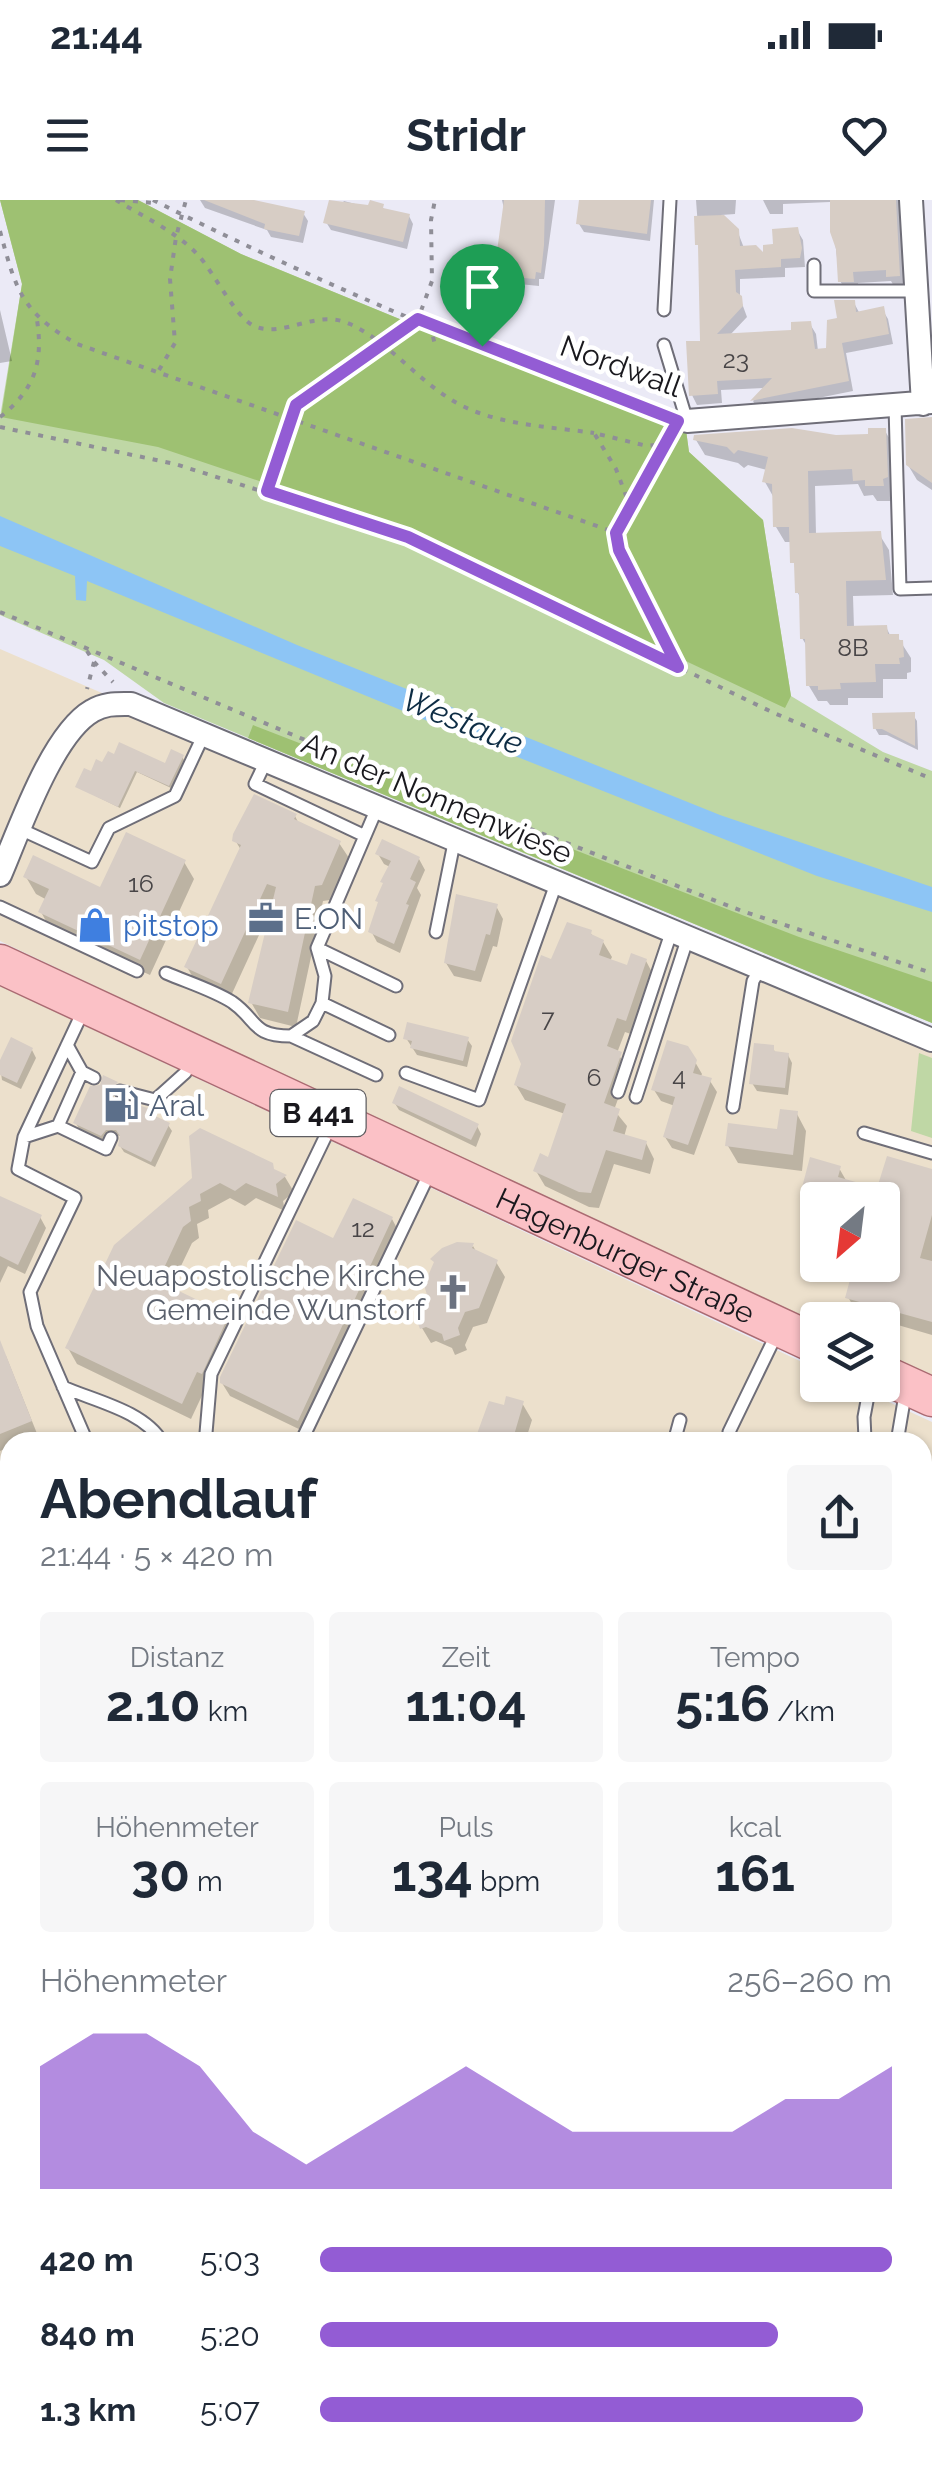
<!DOCTYPE html>
<html lang="de">
<meta charset="utf-8">
<style>
:root{--surface:#fff;--page:#f6f6f7;--text:#1f2937;--muted:#747a83;--accent:#935cd4}
body{margin:0;font-family:Raleway,sans-serif;background:var(--page);color:var(--text);height:100vh;display:flex;flex-direction:column;font-size:38px;white-space:nowrap}
*{box-sizing:border-box;margin:0}
p{font-size:32px;color:var(--muted)}
.icon{flex:none;width:55px;height:55px;fill:none;stroke:currentColor;stroke-width:2;stroke-linecap:round;stroke-linejoin:round}
.map{position:relative;flex:1;overflow:hidden}
.details{position:absolute;left:0px;top:1232px;width:932px;height:1038px;display:flex;flex-direction:column;background:var(--surface);border-radius:30px 30px 0 0;box-shadow:0 2px 8px #0004}
.details>*{flex:none}
.needle{width:65px;rotate:208deg}
.tools{position:absolute;left:800px;top:982px;display:grid;gap:20px}
.tools a{display:grid;place-items:center;width:100px;height:100px;border-radius:10px;background:var(--surface);box-shadow:0 2px 8px #0004;font-size:50px}
.pin{position:absolute;display:grid;place-items:center;width:85px;height:85px;color:#fff;margin:-102px -42px;border-radius:50% 50% 50% 0;rotate:-45deg;box-shadow:0 0 10px #0007}
.pin .icon{rotate:45deg}
.round{display:grid;place-items:center;flex:none;width:105px;height:105px;border-radius:10px;background:var(--page)}
.headline{display:flex;align-items:center;justify-content:space-between;height:170px;padding:0 40px}
h1{font-size:55px;font-weight:700;line-height:75px}
.metrics{display:grid;grid-template-columns:repeat(3,1fr);gap:15px;height:170px;padding:10px 40px}
.metrics div{display:grid;align-content:center;border-radius:10px;background:var(--page);text-align:center}
.metrics b{font-size:50px;font-weight:700}
.metrics small{font-size:28px;font-weight:400}
.metrics p{font-size:28px}
.chart{height:280px;padding:20px 40px}
.chart p{display:flex;justify-content:space-between}
.chart svg{width:100%;height:180px;margin-top:10px;fill:var(--accent);opacity:.7}
ul{padding:0 40px;list-style:none;font-size:32px}
li{display:grid;grid-template-columns:160px 120px 1fr;align-items:center;height:75px}
li i{height:25px;border-radius:12px;background:var(--accent)}
.status{display:flex;justify-content:space-between;align-items:center;height:70px;padding:0 50px;background:var(--surface);direction:ltr}
.status svg{height:28px;fill:currentColor}
header{display:flex;justify-content:space-between;align-items:center;height:130px;padding:0 40px;background:var(--surface);font-size:45px;font-weight:700}
.map>svg:first-child{display:block}
.commercial{fill:#ece0cc;fill-rule:evenodd}
.green{fill:#bfd7a5}
.forest{fill:#9ec172}
.water{fill:#8dc5f5}
.shadow{fill:#0003}
.building{fill:#d7cdc5}
.lines{fill:none;stroke-linecap:round;stroke-linejoin:round}
.lane-casing{stroke:#6f6e78;stroke-width:15}
.street-casing{stroke:#6f6e78;stroke-width:26}
.primary-casing{stroke:#aa6b72;stroke-width:41}
.path{stroke:#8f8e97;stroke-width:4;stroke-dasharray:5 8;stroke-linecap:butt}
.lane{stroke:#fff;stroke-width:11}
.street{stroke:#fff;stroke-width:22}
.primary{stroke:#fbc1c6;stroke-width:38}
.rail{stroke:#75747c;stroke-width:6;stroke-dasharray:20 10;stroke-linecap:butt}
.route-casing{stroke:#fff;stroke-width:20}
.route{stroke:#935cd4;stroke-width:12}
.labels{text-anchor:middle;dominant-baseline:central;stroke-width:9;stroke-linejoin:round;paint-order:stroke}
.number-label{font-size:25px;fill:#484547}
.shield{fill:#fff;stroke:#5e5d61;stroke-width:2.5}
.shield-label{font-size:28px;font-weight:bold;fill:#19181d}
.street-label{font-size:30px;fill:#19181d;stroke:#fff}
.service-label{font-size:30px;fill:#4e5e75;stroke:#fff;text-anchor:start}
.shop-label{font-size:30px;fill:#366cbe;stroke:#fff;text-anchor:start}
.worship-label{font-size:30px;fill:#5b616d;stroke:#fff;text-anchor:end}
.water-label{font-size:32px;font-style:italic;fill:#0d2c44;stroke:#fff}
</style>
<div class="status"><b>21:44</b><svg viewBox="0 0 49 12"><path d="M0 12V9h3v3zM5 12V6h3v6zM10 12V3h3v9zM15 12V0h3v12zM26 1h20v11H26zM47 4h2v5h-2z"/></svg></div>
<header><svg class="icon" aria-label="menu" viewBox="0 0 24 24"><path d="M4 6h16M4 12h16M4 18h16"/></svg>Stridr<svg class="icon" aria-label="heart" viewBox="0 0 24 24"><path d="M12 20l-8-8c-3-5 5-10 8-4 3-6 11-1 8 4z"/></svg></header>
<div class="map">
<svg width="932" height="2268" viewBox="0 0 932 2268">
<rect width="100%" height="100%" fill="#ebeaf6"/>
<path class="commercial" d="M0 449 932 851V1181L883 1158 882 1120H818L817 1127 0 741ZM818 1000H882V1065H818Z
M0 786 817 1169 818 1185H852L932 1222V1911H922V1242H10V1419L0 1401Z"/>
<path class="green" d="M0 0H138L241 54 480 152 686 230 689 252 763 320 791 496 883 552 932 571V823L164 503 104 460 0 415V217L22 84Z
M919 853 932 858V938L911 931Z"/>
<path class="forest" d="M0 0H138L241 54 480 152 686 230 689 252 763 320 791 496 785 508 417 334 158 247 1 217 22 84Z
M253 525 799 737 932 782V823L248 538Z"/>
<path class="water" d="M0 316 297 445 720 615 932 687V712L817 676 447 529 87 381 86 401 76 400 75 376 0 346Z
M923 2027H932V2268H79L80 2260H922Z"/>
<path class="shadow" d="M200 0H251L303 13 308 21 303 43 271 37 267 30 205 8Z
M502 0H555L544 79H539V86L519 84 514 75 502 73 498 66 505 13Z
M582 0H654L650 41 584 32 579 24Z
M696 0H736L735 14 721 15 737 30 744 48 766 58 797 30 803 40 805 67 785 68V77L740 79V98L747 117 730 135 794 133 810 124 816 134 818 151H828L840 120 854 103 860 114 882 109 888 119 893 144 846 153 853 191 758 210 753 201 766 188 721 190 722 203 697 205 692 195 703 143V95Z
M763 0H901L905 87 895 88 891 81 858 83 859 92H847L840 81 830 2 783 4V14H770Z
M344 1 370 8 382 6 385 11 409 16 413 24 407 49 331 30 326 22Z
M0 110 12 161 0 163Z
M932 219V290L917 280 908 265Z
M885 231 894 246 895 293 891 295V301H877L873 295 864 296 858 284 815 286 816 335 879 334 889 350 893 395 853 396 854 428 886 427 891 437 897 436 911 458V472L907 473V479H883V498H848V505H830L827 501H818L809 486 808 448 802 438 801 399 798 393 792 342H785L776 327 774 298 765 282 767 270 748 265 744 268 738 263 705 255 696 240 871 236Z
M913 515 917 521 918 550 887 535H879L875 528Z
M182 557 184 560 171 588 137 572 120 608 78 587 92 575 166 566Z
M295 616 299 624 339 643 349 658 330 700 323 701 296 827 260 818 251 802 271 709 230 798 196 783 187 767 241 650 235 640Z
M378 654 419 659 425 670 417 688 421 695 400 753 377 742 371 731 390 667 384 664Z
M184 662 194 679 150 775 51 730 41 712 47 700 36 694 26 677 102 690Z
M496 706 503 719 497 747 493 746 481 782 454 776 446 763Z
M590 732 594 738 603 742 612 757 610 761 628 768 646 761 654 776 634 835 625 832 617 853 629 869 614 910 627 926 624 937 646 943 654 959 650 974 614 964 599 1008 589 1007 545 986 536 971 549 960 565 914 525 900 516 885 553 762Z
M406 838 467 839 472 846 467 867 417 855Z
M687 848 702 874 700 878 710 881 717 892 694 955 672 948 665 937 675 906 661 901 654 890Z
M773 848 776 854 788 855 792 863 788 895 757 891 752 883Z
M32 850 36 858 21 889 2 880 0 866Z
M116 884 119 890 113 897 114 901 168 925 172 931 155 967 124 952 120 946 123 936 110 935 105 941 79 929 76 923Z
M394 902 477 926 481 934 476 947 399 910Z
M797 914 806 931 802 971 738 963 728 946 780 932Z
M839 968 847 982 878 991 932 971V1135L857 1113 848 1097 857 1065H882V1000H818V1035L812 1026 816 1012 811 1010 802 995Z
M276 973 285 977 294 992 283 1001 285 1011 256 998 245 1006 230 998 208 1010 209 1018 197 1024 199 1038 192 1043 170 1089 227 1117 237 1133 211 1189 206 1187 191 1219 77 1164 68 1148 194 979Z
M0 1008 40 1017 46 1028 25 1074 8 1066 0 1083Z
M392 1019 399 1032 305 1232 230 1196 222 1183 334 1042Z
M473 1046 477 1053 496 1062 505 1077 487 1123 473 1127 465 1145 467 1150 455 1155 452 1148 436 1141 431 1143 422 1128V1113Z
M6 1156 38 1236 21 1242H10V1247L0 1251V1159Z
M522 1203 532 1220 525 1242H476L483 1219Z
M922 1264 932 1269V1387H927L924 1382 927 1326H922Z
M10 1301V1366L0 1352V1322Z
M922 1437 925 1440 923 1568 932 1569V1685H922Z
M0 1562 7 1570 0 1591Z
M0 1667 10 1668V1710H0Z
M4 1768 10 1770V1807L0 1805V1774Z
M0 1852H10V1881H0Z
M0 1886 9 1921 3 1923 10 1951V1996L0 1998Z
M0 2147 10 2157V2201L0 2191Z"/>
<path class="building" d="M204 0H254L305 11 299 36 264 29 265 24Z
M329 0 368 5 370 0 384 4 383 8 410 14 403 42 323 23Z
M504 0H545L544 45 541 73 536 72 535 79 512 77 514 68 495 66Z
M579 0H651L647 34 576 24Z
M830 0H896L900 76 886 77V70L853 72 854 82H838L836 49 830 32Z
M724 15 739 29 740 46 756 45 763 52V45L773 44 772 29 798 27 802 48 800 58 781 59V67L735 70 736 92 742 96 743 106 717 134 791 130V122L811 121 815 149 826 148 827 120 837 118 834 100H855L856 112 884 106 889 134 842 143 849 181 750 201 772 178 717 181 718 194 689 196 686 141H700L698 45H695L694 16Z
M932 217V283L906 265 905 219Z
M792 228 836 235 868 234V228H886L888 277 883 279 884 286H865V280L853 281 852 269 808 271 809 333 881 331 886 380 846 381 847 426 887 425 888 434H899V440H903L904 457 899 458 900 464H875L876 482 840 483 841 489 818 490V486H806L805 439H800L799 393H795L794 363H790L789 327H773L772 284 762 282 768 257 738 250 734 254 727 247 693 240 694 235Z
M915 512V546L882 529H873L872 513Z
M119 542 165 563 171 549 184 555 169 586 135 571 118 607 75 587 84 568 91 571 96 559 102 562 108 551 114 554Z
M254 594 297 614 294 619 341 641 322 685 315 686 288 812 248 803 276 687 267 684 221 784 184 767 241 645 232 641 233 634Z
M126 632 186 660 140 760 38 712 49 689 23 677 33 655 100 687Z
M382 639 420 657 410 679 416 682 406 704 409 705 394 744 368 732 378 702 375 701 383 683 380 682 391 661 375 654Z
M456 694 498 704 490 735 486 734 475 771 444 763Z
M567 722 592 730 591 734 604 740 599 755 627 765 631 753 647 759 626 821 617 818 607 846 622 852 604 903 620 909 613 931 647 941 642 960 606 950 591 993 579 992 533 971 540 953 548 957 566 904 514 885 521 864 511 841 541 755 551 759Z
M407 822 469 837 463 861 410 848 412 841 403 839Z
M11 837 33 848 17 883 0 875V860Z
M667 840 688 846 697 860 693 873 712 878 688 945 663 937 675 897 651 890Z
M754 843 774 845V851L789 853 785 888 749 884Z
M103 875 118 882 111 890 114 898 148 908 149 913 170 923 151 962 118 946 120 936 116 930H106L101 936 73 923 90 886 100 885Z
M399 886 479 924 471 940 392 903Z
M780 909 798 911 793 955 725 946 728 923 777 929Z
M200 928 273 963 274 969 287 975 276 984 278 997 246 983 235 991 220 983 200 994 201 1001 189 1007 191 1021 183 1027 158 1081 229 1115 202 1174 197 1172 182 1204 65 1148 114 1045 192 978 189 936Z
M887 956 932 969V1015L920 1058 932 1061V1122L845 1098 854 1065H882V1000H817L800 995 810 957 841 966 838 977 877 988Z
M0 996 42 1015 18 1065 0 1056Z
M353 998 393 1017 298 1221 220 1183V1177L296 1020 333 1038Z
M457 1042 474 1043 472 1048 498 1060 479 1108 465 1112 458 1128 460 1135 444 1141 442 1134 426 1127 420 1129 414 1113 420 1111 427 1095 424 1085 434 1062 430 1059 442 1048Z
M0 1140 32 1221 0 1234Z
M506 1196 524 1201 512 1242H474L489 1201 504 1205Z"/>
<g class="lines">
<defs>
<path id="lane" d="M814 65V91H917
M664 110 670 0
M664 145 687 221
M895 206 900 389 932 388
M267 559 255 584 365 636
M377 608 317 748 396 786
M20 629 92 662 109 628 175 596 205 532
M0 707 137 771
M436 732 455 638
M317 748 325 776 322 803 389 835
M166 773C187 782 213 790 232 802 258 820 251 836 291 836
M322 803 313 821 291 836 376 875
M85 807 24 937 18 969 75 998 30 1092 37 1126 87 1242
M67 845 82 872 94 878
M406 873 479 900 557 681
M120 891 155 900 185 873 192 862
M618 892 672 730
M636 897 688 737
M733 907 753 781 762 766
M58 926 106 949 111 938
M864 933 932 953
M24 937 58 926 82 872
M63 1187C95 1201 144 1211 162 1242
M729 1232 778 1131
M206 1233 211 1174 331 925
M865 1239 864 1217 870 1185
M301 1242 431 970
M674 1242 680 1220
M897 1242 906 1189
M0 1591 10 1594"/>
<path id="street" d="M911 0 923 204
M687 221 932 202
M0 675C19 631 52 534 92 511 105 503 117 504 131 504L932 840
M0 1626 10 1628
M0 1823 10 1825
M0 2033 10 2044"/>
<g id="primary">
<path id="s1" d="M0 764 818 1145"/>
<path d="M882 1174 932 1197"/>
</g>
</defs>
<use href="#lane" class="lane-casing"/>
<use href="#street" class="street-casing"/>
<use href="#primary" class="primary-casing"/>
<path class="path" d="M116 0C142 16 177 32 198 55 214 72 235 117 254 126 284 139 316 108 350 124 387 141 413 175 447 197 488 225 546 226 594 233
M120 0 155 3
M153 0C318 83 493 156 668 218
M0 31C16 90 21 112 77 144L617 333 619 350 679 467
M430 124 435 145
M159 170 175 143 170 79 176 37 186 0
M0 217C37 188 44 159 36 114
M0 227 175 264 408 337 774 513 932 579
M268 289 296 205 418 119 432 81 431 20 435 0
M631 309 616 269 594 233 647 246 665 244
M617 333 672 232
M0 412 355 561 742 711 932 773
M87 451 94 462 87 489
M94 462 113 482
M0 1529 10 1544
M922 1947 932 1948
M0 2216 10 2226
M36 2260V2268"/>
<use href="#lane" class="lane"/>
<use href="#street" class="street"/>
<use href="#primary" class="primary"/>
<path class="rail" d="M0 1433 10 1454
M922 1924 932 1925"/>
</g>
<g class="lines">
<defs>
<path id="route" d="M418 119 678 221 616 333 619 350 678 467 408 337 267 291 296 205Z"/>
</defs>
<use href="#route" class="route-casing"/>
<use href="#route" class="route"/>
</g>
<defs>
<symbol id="office-bare" viewBox="-9 -9 18 18"><path d="M-6-3h4V-5.5h4V-3h4V5H-6ZM-1-4.5V-3h2v-1.5ZM-6 0V1H6V0Z" fill="#5c6f8a" stroke="#fff" stroke-width="2.5" paint-order="stroke"/></symbol>
<symbol id="shop-bare" viewBox="-9 -9 18 18"><path d="M-5-2.5h2.3a2.7 3.5 0 0 1 5.4 0H5L5.5 6h-11ZM-1.5-2.5h3a1.5 2.3 0 0 0-3 0Z" fill="#3f7fe0" stroke="#fff" stroke-width="2.5" paint-order="stroke"/></symbol>
<symbol id="fuel-bare" viewBox="-9 -9 18 18"><path d="M-5.5-6h7V0h2V4h1.3V-2.5L3-4.5l.8-.8L6-3V5H2.5V1h-1V6h-7ZM-4.2-4.7v3.2H.2V-4.7Z" fill="#5c6f8a" stroke="#fff" stroke-width="2.5" paint-order="stroke"/></symbol>
<symbol id="church-bare" viewBox="-9 -9 18 18"><path d="M-1.2-6h2.4v3.5h3.3v2.4h-3.3V6h-2.4V-.1h-3.3v-2.4h3.3Z" fill="#6b7280" stroke="#fff" stroke-width="2.5" paint-order="stroke"/></symbol>
</defs>
<g fill-rule="evenodd">
<use href="#office-bare" x="241" y="693" width="50" height="50"/>
<use href="#shop-bare" x="70" y="700" width="50" height="50"/>
<use href="#fuel-bare" x="96" y="880" width="50" height="50"/>
<use href="#church-bare" x="428" y="1067" width="50" height="50"/>
</g>
<g class="labels">
<g class="number-label">
<text x="736" y="159">23</text>
<text x="853" y="447">8B</text>
<text x="141" y="683">16</text>
<text x="548" y="818">7</text>
<text x="679" y="876">4</text>
<text x="594" y="877">6</text>
<text x="363" y="1028">12</text>
</g>
<rect class="shield" x="270.5" y="890" width="95" height="46" rx="8"/>
<g class="shield-label">
<text x="318" y="913">B 441</text>
</g>
<g class="street-label">
<text transform="translate(621 166) rotate(20)">Nordwall</text>
<text transform="translate(437 598) rotate(23)">An der Nonnenwiese</text>
<text stroke="none"><textPath href="#s1" startOffset="690">Hagenburger Straße</textPath></text>
</g>
<g class="service-label">
<text x="294" y="718">E.ON</text>
<text x="149" y="905">Aral</text>
</g>
<g class="shop-label">
<text x="123" y="725">pitstop</text>
</g>
<g class="worship-label">
<text x="425" y="1075">Neuapostolische Kirche<tspan x="425" dy="34">Gemeinde Wunstorf</tspan></text>
</g>
<g class="water-label">
<text transform="translate(463 521) rotate(22)">Westaue</text>
</g>
</g>
</svg>
<div class="tools">
<a><svg class="needle" viewBox="-14 -14 28 28"><path d="M0-13l5 13h-10z" fill="#e53935"/><path d="M0 13l5-13h-10z" fill="#747a83"/></svg></a>
<a><svg class="icon" aria-label="layers" viewBox="0 0 24 24"><path d="M12 4l9 5-9 5-9-5zM3 14l9 5 9-5"/></svg></a>
</div>
<div class="pin" style="left:482px;top:146px;background:#1e9e55"><svg class="icon" aria-label="arrive" viewBox="0 0 24 24"><path d="M6 21V4h12l-3 4 3 4H6"/></svg></div>
<section class="details">
<div class="headline"><div><h1>Abendlauf</h1><p>21:44 · 5 × 420 m</p></div><a class="round"><svg class="icon" aria-label="share" viewBox="0 0 24 24"><path d="M12 15V3M7 8l5-5 5 5M5 13v7h14v-7"/></svg></a></div>
<div class="metrics">
<div><p>Distanz</p><b>2.10<small> km</small></b></div>
<div><p>Zeit</p><b>11:04</b></div>
<div><p>Tempo</p><b>5:16<small> /km</small></b></div>
</div>
<div class="metrics">
<div><p>Höhenmeter</p><b>30<small> m</small></b></div>
<div><p>Puls</p><b>134<small> bpm</small></b></div>
<div><p>kcal</p><b>161</b></div>
</div>
<div class="chart"><p><span>Höhenmeter</span>256–260 m</p>
<svg viewBox="0 0 160 44" preserveAspectRatio="none"><path d="M0 44V14L10 6L20 6L30 14L40 30L50 38L60 30L70 22L80 14L90 22L100 30L110 30L120 30L130 30L140 22L150 22L160 14V44z"/></svg>
</div>
<ul>
<li><b>420 m</b>5:03<i style="width:100%"></i></li>
<li><b>840 m</b>5:20<i style="width:80%"></i></li>
<li><b>1.3 km</b>5:07<i style="width:95%"></i></li>
</ul>
</section>
</div>
